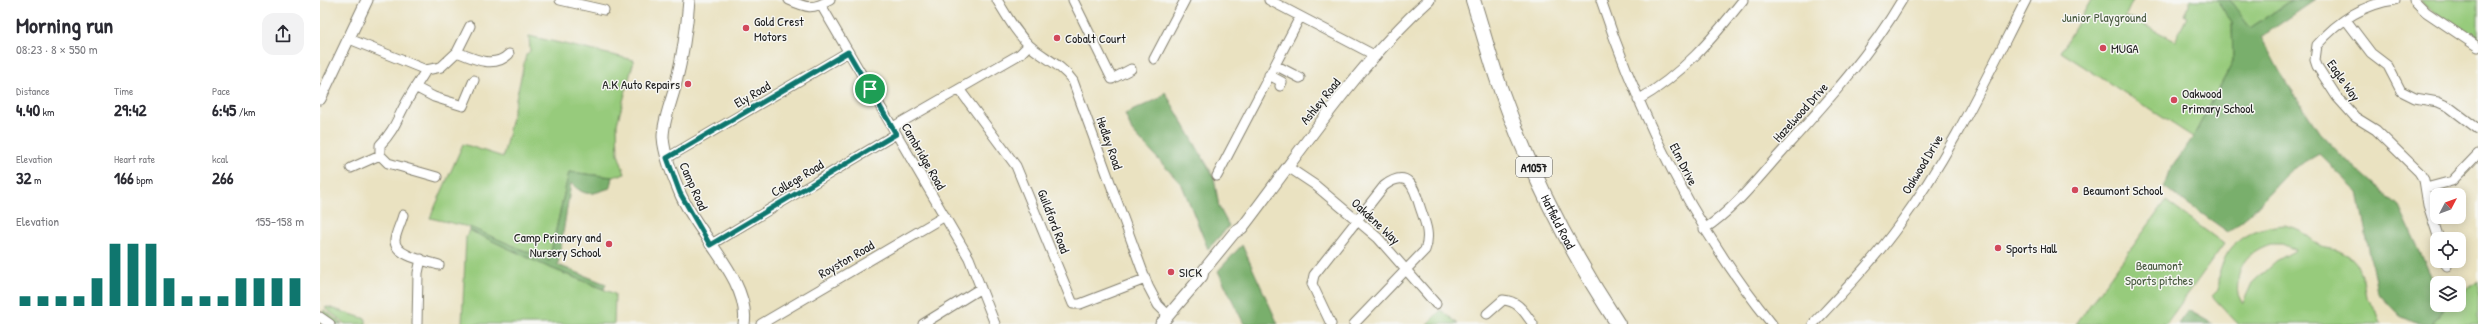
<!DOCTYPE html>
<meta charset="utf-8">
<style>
:root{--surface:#fff;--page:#f2f2f3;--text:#2b2b33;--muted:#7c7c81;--accent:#0f766e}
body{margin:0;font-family:"Patrick Hand",sans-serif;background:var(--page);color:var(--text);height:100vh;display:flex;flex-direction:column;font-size:15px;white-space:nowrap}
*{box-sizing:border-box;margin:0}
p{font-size:13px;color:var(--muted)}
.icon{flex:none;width:22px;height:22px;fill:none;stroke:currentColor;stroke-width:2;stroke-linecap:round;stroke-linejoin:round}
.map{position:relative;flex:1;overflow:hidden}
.side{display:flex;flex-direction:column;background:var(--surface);width:320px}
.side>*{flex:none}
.needle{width:26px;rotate:49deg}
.buttons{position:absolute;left:2110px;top:188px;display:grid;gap:8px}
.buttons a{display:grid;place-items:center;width:36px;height:36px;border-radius:8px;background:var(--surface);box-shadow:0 2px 10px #0003;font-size:20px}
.pin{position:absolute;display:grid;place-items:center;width:34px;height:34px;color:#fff;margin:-17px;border:2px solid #fff;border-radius:50%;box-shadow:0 1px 4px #0007}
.round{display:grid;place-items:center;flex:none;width:42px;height:42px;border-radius:12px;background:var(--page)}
.summary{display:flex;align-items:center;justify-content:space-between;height:68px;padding:0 16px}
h1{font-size:22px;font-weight:700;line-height:30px}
.stats{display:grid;grid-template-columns:repeat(3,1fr);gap:6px;height:68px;padding:4px 16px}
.stats div{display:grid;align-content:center}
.stats b{font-size:17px;font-weight:700}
.stats small{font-size:11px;font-weight:400}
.stats p{font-size:11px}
.chart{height:112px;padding:8px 16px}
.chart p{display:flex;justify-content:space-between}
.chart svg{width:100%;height:72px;margin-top:4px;stroke:var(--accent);stroke-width:6}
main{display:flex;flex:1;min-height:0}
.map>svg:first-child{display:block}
.green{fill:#97cb7c;stroke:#5a744c;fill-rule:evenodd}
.forest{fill:#79af6c;stroke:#4a6644}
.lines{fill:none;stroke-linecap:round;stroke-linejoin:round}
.minor-casing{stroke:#837f6e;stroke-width:11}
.tertiary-casing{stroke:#837f6e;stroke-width:13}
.primary-casing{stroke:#837f6e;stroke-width:16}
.minor{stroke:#fff;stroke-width:9}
.tertiary{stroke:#fff;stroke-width:11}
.primary{stroke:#fff;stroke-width:14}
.route-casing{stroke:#fff;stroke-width:8}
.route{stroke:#0f766e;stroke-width:5}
.poi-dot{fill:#d1495b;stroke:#f6f6f2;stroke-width:1.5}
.labels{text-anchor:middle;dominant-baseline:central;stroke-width:3;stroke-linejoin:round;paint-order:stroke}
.shield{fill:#f6f6f2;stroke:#5d5d5c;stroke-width:1}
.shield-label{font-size:12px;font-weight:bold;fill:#1c1c1c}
.park-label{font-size:13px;fill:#47593e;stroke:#f6f6f2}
.poi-label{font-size:13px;fill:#1c1c1c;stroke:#f6f6f2;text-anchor:start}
.street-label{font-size:13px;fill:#1c1c1c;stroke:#f6f6f2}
</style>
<main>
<section class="side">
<div class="summary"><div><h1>Morning run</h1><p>08:23 · 8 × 550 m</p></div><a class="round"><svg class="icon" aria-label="share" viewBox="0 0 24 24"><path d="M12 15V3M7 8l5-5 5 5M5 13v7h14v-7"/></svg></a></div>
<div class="stats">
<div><p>Distance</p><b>4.40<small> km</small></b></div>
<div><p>Time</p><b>29:42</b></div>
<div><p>Pace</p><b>6:45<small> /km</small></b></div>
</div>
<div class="stats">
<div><p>Elevation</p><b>32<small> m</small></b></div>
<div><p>Heart rate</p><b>166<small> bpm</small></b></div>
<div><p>kcal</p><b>266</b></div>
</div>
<div class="chart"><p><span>Elevation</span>155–158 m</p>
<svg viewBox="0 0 160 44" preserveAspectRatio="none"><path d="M5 44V38M15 44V38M25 44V38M35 44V38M45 44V27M55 44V6M65 44V6M75 44V6M85 44V27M95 44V38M105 44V38M115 44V38M125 44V27M135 44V27M145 44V27M155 44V27"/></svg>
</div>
</section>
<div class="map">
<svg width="2158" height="324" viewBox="0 0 2158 324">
<rect width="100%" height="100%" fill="#f6f6f2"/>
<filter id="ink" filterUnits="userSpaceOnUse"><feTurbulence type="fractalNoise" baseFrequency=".025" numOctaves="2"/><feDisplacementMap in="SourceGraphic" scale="8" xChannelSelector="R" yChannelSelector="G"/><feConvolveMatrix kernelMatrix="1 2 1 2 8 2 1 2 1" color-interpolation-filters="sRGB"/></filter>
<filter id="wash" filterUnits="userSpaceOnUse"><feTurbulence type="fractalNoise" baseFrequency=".012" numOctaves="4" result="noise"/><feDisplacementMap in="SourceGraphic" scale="16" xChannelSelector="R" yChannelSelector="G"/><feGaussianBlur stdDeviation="0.9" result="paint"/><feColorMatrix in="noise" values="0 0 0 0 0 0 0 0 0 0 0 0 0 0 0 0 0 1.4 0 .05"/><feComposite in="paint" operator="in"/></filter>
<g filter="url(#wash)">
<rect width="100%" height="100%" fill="#eae2c1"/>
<path class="green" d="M1771 0H1813L1805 17 1814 19 1855 41 1867 17 1864 15 1871 0H1897L1912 23 1913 62 1873 137 1741 52Z
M1909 0H1972L1930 28Z
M2100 0H2158V40L2105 6Z
M209 36 314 60 297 124 298 154 305 174 292 177 249 172 229 261 149 227 110 218 143 144 183 157 206 55 210 51Z
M1846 201 1904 244 1846 324H1756Z
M1965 225 1980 230 2001 247 2017 250 2029 256 2037 265 2043 280 2046 297 2056 309 2061 324H1918L1892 296 1898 290C1900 283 1898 275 1901 268 1910 238 1935 227 1965 225ZM1951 244H1962L1976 250 1956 261 1932 283 1923 303C1917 296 1917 291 1918 282 1919 261 1932 250 1951 244Z
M149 230 228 267 295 294 294 324H142L146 237Z
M2158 281V324H2112L2128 305H2139V296Z
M8 307 46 319V324H25L5 308Z
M4 310 22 324H15L3 314Z
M1121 310 1138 324H1107Z"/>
<path class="forest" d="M1897 0H1910L1930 28 1972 0H1995L1941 37 1960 72 1999 132 2023 157 2079 206 2117 289V305L2125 307 2112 324H2098L2080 316 2057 292 2038 192 1999 154 1971 170 1931 213 1908 232 1844 187 1849 172 1873 137 1913 62 1912 23Z
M845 92 894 177 899 207 909 226 888 249 862 185 812 131 805 114 838 99Z
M249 172 292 177 290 188C271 194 266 198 251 183L238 265 286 284 284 289 228 267 149 230V227L229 261Z
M922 245 958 324H924L898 271Z
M1868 310 1893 324H1858Z"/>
</g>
<g filter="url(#ink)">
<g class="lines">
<defs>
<path id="minor" d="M240 0 284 10
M469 0C487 8 492 10 510 0
M677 0C687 16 696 33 710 46 724 58 742 65 753 81L828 286 838 305 848 315
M753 0 792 79 811 69
M949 0 1056 56
M1281 0C1320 117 1374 228 1452 324
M2075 0C2044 4 2018 21 1997 45L1995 60 1997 66 2017 97 2035 117 2056 130 2099 172 2104 180 2108 205 2119 239
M2094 0 2106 12 2158 47
M501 5 649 258 675 324
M2026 20 2051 53 2068 66 2081 91 2095 98 2118 102 2129 107 2158 129
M27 38 106 70 121 67 137 52C154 59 174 69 189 54
M137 52 150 26
M834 59 865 0
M955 65 980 78
M106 70C101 79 95 87 90 96 78 115 76 129 60 145V155L68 163 117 177
M949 75 962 82 960 86
M97 88 114 97 143 106 154 80
M639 89 696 166 753 304H760L825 279
M1318 100C1361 76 1393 38 1423 0
M573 127 700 54 709 45
M347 158 528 52
M968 167 995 185 1058 238 1116 304
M31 168 60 155
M897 176 980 17
M2106 188 2132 181 2158 154
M83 215C81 223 76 232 75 240 74 256 107 261 119 265
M1384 229C1412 211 1435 182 1457 157 1502 107 1548 58 1582 0
M390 245 576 134
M2125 261 2127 266
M1167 314 1183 300C1199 301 1204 312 1213 324
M0 317 10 324
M97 324 98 273 101 259
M441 324 625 216
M603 324 661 288
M1011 324 992 284 994 275 1064 186C1088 168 1094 186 1100 207 1105 222 1111 235 1105 250L1034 324
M1493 324C1523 292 1553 261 1579 225 1630 156 1667 76 1706 0"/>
<path id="tertiary" d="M369 0C367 29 362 59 355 87 351 103 343 121 343 137 344 155 353 176 360 193 376 233 431 281 424 324
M0 99 47 0
M841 324 882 276 883 271 914 233 922 228C982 150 1036 66 1109 0"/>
<g id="primary">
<path id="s1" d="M1153 0C1163 31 1171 63 1182 93 1211 174 1251 253 1298 324"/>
</g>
</defs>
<use href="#minor" class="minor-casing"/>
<use href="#tertiary" class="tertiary-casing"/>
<use href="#primary" class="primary-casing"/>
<use href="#minor" class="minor"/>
<use href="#tertiary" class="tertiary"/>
<use href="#primary" class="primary"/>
</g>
</g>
<g class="lines" filter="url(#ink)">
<defs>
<path id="route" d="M528 52 576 134 390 245 360 193 347 158Z"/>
</defs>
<use href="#route" class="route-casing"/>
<use href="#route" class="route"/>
</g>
<g class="poi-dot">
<circle cx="426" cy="28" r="4"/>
<circle cx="737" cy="38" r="4"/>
<circle cx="1783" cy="48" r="4"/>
<circle cx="368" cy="84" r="4"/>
<circle cx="1854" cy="100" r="4"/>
<circle cx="1755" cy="190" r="4"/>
<circle cx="289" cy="244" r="4"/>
<circle cx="1678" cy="248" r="4"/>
<circle cx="851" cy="272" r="4"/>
</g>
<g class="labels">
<rect class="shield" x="1196" y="157" width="36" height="20" rx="3"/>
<g class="shield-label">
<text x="1214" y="167">A1057</text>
</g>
<g class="park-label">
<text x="1784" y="17">Junior Playground</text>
<text x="1839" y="265">Beaumont<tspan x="1839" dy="15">Sports pitches</tspan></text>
</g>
<g class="poi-label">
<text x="434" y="21">Gold Crest<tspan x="434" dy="15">Motors</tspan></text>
<text x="745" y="38">Cobalt Court</text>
<text x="1791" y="48">MUGA</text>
<text x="360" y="84" text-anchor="end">A.K Auto Repairs</text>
<text x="1862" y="93">Oakwood<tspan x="1862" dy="15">Primary School</tspan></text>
<text x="1763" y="190">Beaumont School</text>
<text x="281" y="237" text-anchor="end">Camp Primary and<tspan x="281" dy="15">Nursery School</tspan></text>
<text x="1686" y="248">Sports Hall</text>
<text x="859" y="272">SICK</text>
</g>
<g class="street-label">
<text transform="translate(2024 80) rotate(55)">Eagle Way</text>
<text transform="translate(432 94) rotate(-30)">Ely Road</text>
<text transform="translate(1000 101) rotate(-51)">Ashley Road</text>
<text transform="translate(1480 112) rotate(-48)">Hazelwood Drive</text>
<text transform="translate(790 143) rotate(71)">Hedley Road</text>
<text transform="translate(604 156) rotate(60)">Cambridge Road</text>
<text transform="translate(1364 164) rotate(63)">Elm Drive</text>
<text transform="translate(1602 164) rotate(-59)">Oakwood Drive</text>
<text transform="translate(477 178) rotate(-31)">College Road</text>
<text transform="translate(374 186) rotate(66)">Camp Road</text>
<text transform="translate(734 221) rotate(69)">Guildford Road</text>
<text transform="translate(1056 221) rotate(43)">Oakdene Way</text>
<text stroke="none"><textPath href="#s1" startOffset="238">Hatfield Road</textPath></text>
<text transform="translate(526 259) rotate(-30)">Royston Road</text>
</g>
</g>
</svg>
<div class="buttons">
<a><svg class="needle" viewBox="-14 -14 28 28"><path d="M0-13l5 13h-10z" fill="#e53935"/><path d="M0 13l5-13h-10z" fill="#7c7c81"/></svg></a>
<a><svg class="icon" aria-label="locate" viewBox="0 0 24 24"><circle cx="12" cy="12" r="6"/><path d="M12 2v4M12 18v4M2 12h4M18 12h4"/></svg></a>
<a><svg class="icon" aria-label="layers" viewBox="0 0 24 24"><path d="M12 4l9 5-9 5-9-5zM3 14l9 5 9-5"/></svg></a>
</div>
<div class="pin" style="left:550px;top:89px;background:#1e9e55"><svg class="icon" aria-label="arrive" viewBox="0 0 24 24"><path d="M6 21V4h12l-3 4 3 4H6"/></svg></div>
</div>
</main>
